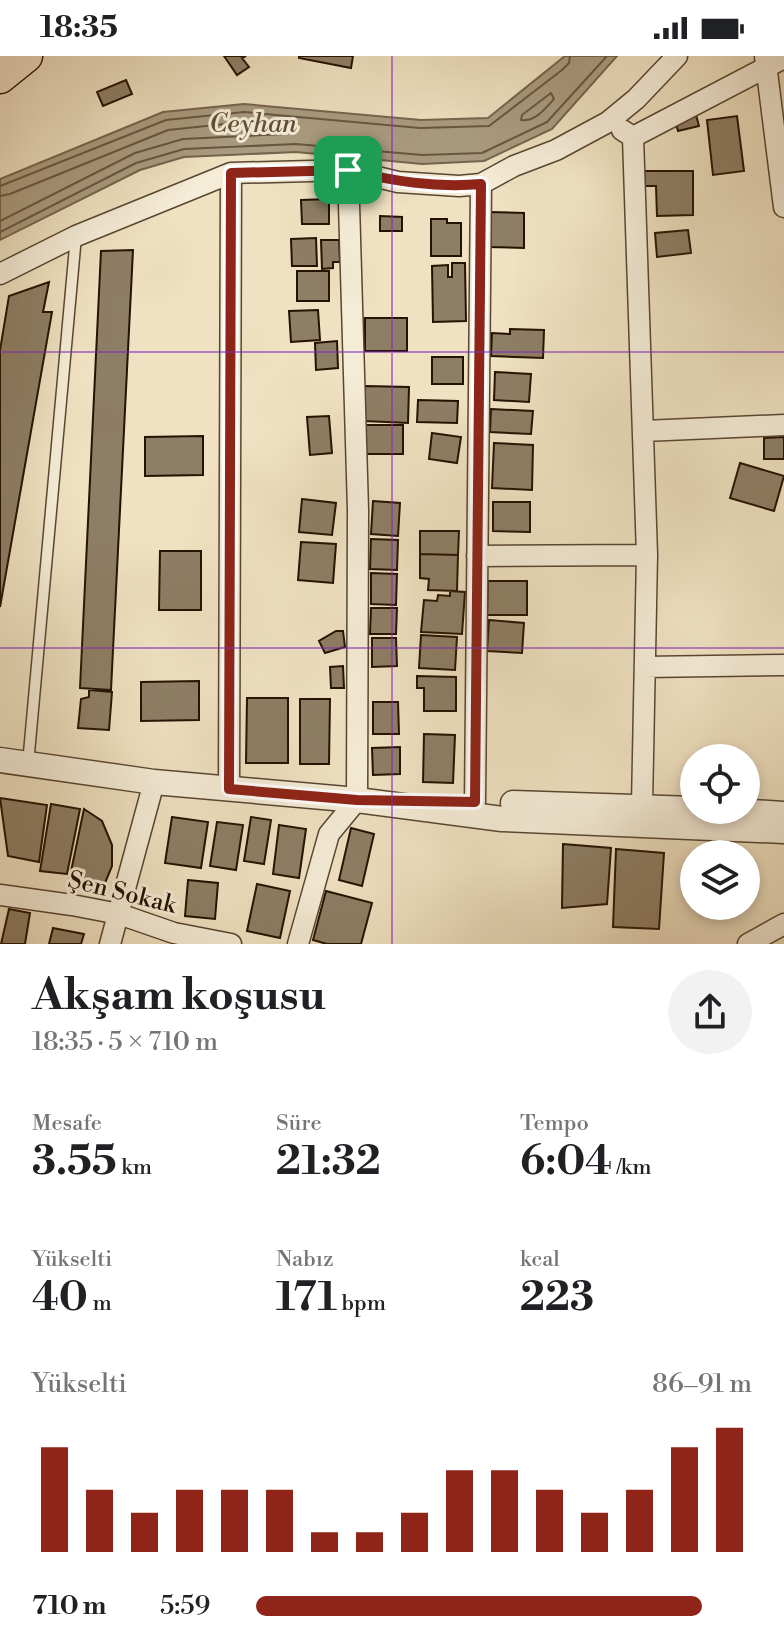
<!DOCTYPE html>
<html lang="tr">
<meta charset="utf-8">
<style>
:root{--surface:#fff;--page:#f2f2f2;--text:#202124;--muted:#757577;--accent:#8f2418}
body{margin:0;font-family:"Libre Bodoni",serif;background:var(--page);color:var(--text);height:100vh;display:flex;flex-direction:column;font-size:30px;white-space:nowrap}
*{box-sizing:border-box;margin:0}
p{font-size:26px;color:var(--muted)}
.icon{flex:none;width:44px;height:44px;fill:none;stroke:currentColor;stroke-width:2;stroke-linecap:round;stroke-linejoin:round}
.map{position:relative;height:888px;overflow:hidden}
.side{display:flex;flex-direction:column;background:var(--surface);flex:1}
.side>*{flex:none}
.tools{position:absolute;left:680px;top:688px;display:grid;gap:16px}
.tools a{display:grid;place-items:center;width:80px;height:80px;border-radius:50%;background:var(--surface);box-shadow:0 4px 12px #0003;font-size:40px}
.pin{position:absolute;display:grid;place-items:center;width:68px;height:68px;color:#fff;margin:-34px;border-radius:16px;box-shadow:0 4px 12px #0006}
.round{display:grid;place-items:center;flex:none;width:84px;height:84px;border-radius:42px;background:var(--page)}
.overview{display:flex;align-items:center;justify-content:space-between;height:136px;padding:0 32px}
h1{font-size:44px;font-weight:700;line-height:60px}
.metrics{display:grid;grid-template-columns:repeat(3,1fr);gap:12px;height:136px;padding:8px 32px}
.metrics div{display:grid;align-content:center}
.metrics b{font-size:40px;font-weight:700}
.metrics small{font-size:22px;font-weight:400}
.metrics p{font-size:22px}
.chart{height:224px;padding:16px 32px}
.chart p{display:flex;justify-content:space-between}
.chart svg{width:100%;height:144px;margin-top:8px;stroke:var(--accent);stroke-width:6}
ul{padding:0 32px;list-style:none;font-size:26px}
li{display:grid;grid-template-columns:128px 96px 1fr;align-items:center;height:60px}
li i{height:20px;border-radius:10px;background:var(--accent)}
.status{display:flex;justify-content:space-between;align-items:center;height:56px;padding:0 40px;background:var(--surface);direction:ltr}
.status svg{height:22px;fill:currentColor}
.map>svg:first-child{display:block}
.water{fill:#aa9b80;stroke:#75644d;stroke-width:2}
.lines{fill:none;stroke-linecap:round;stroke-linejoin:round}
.shore{stroke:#685640;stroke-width:2}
.building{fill:#8e7e65;stroke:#251201;stroke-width:2}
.service-casing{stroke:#584631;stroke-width:13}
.minor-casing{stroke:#584631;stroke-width:23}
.tertiary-casing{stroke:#584631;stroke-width:27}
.trunk-casing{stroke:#251201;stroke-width:35}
.service{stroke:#f5ecd7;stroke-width:10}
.minor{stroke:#f5ecd7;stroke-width:20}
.tertiary{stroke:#f5ecd7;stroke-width:24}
.trunk{stroke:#efe1c1;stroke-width:32}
.route-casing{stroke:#fff;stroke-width:16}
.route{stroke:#8f2418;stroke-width:10}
.grid{fill:none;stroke:#7b2cbf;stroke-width:2;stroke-opacity:0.55}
.labels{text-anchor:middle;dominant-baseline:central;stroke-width:6;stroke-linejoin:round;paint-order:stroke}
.street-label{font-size:24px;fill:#251201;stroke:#f5ecd7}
.water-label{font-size:26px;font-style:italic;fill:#61503a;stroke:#f5ecd7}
</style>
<div class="status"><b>18:35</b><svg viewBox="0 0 49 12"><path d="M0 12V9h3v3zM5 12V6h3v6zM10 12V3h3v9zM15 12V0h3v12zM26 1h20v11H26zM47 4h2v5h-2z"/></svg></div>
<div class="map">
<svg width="784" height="888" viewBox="0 0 784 888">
<rect width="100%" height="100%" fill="#efe1c1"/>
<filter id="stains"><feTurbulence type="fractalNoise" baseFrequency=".0025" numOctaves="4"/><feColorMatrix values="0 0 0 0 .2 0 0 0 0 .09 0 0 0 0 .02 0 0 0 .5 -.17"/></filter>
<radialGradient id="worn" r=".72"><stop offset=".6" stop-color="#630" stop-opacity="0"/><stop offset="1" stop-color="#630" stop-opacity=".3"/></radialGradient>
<path class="water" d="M565 0H617L552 73 484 105 422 108 296 96 184 101 140 114 0 184V123L163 56 244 48 421 64 488 62Z"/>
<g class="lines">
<path class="shore" d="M551 37 554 43C545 53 535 66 521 64L522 59Z
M0 130 166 64 244 56 420 72 489 70 562 14 569 7 570 0
M0 140 10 138 168 74 244 66 284 70 288 73 284 78 183 83 135 97 0 165
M0 176 136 107 184 93 296 88 422 99 482 97 547 66 607 0"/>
</g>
<path class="building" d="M224 0H246L242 2 249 11 237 19Z
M299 0H353L351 12 299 2Z
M126 24 132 38 103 50 97 36Z
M696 59 699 70 678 75 675 65Z
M737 60 744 115 713 119 707 64Z
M644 115H693V159L657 160 656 130H645Z
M329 143V168H302L301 144Z
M489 156 524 157V192L488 191Z
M380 160 402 161V175H380Z
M431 163H447V167H461V200H431Z
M688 174 691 197 657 201 655 177Z
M316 182 317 210H292L291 183Z
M321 184H339L340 206H333V212L322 213Z
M133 194 111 634 80 632 101 195Z
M452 207H465L466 265 433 266 432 210 448 209V221H452Z
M297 215H329V245H297Z
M49 226 43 256H52L0 551V294L9 240Z
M318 254 320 284 291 286 289 255Z
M365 262H407V295H365Z
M510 273 544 274 543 302 491 300 492 277 510 278Z
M337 285 338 312 316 314 315 287Z
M432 301H463V328H432Z
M495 316 531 318 529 346 494 344Z
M365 330 409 331 408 367 364 365Z
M418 344 458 345 457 367 417 366Z
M491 353 533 355 531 378 490 376Z
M329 360 332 397 310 399 307 361Z
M365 369H403V398H365Z
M432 377 461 381 457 407 429 403Z
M203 380V419L145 420V381Z
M784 381V403H764V382Z
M494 387 533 389 532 434 492 432Z
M740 407 784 420 774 455 730 442Z
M302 443 336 447 332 479 299 476Z
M373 445 400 447 398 480 371 478Z
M493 446H530V476L493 475Z
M420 475H459L458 499 420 498Z
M371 483 398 484 397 514 370 513Z
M301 486 336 488 333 527 298 524Z
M160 495H201V554H159Z
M420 498 458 499 457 535 428 534 429 523 420 522Z
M371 517 397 518 396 549 371 548Z
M488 525H527V559H487Z
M450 535 465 536 462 578 421 576 424 544 437 545 438 539 450 540Z
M371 552H397L396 578H370Z
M489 564 524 567 522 597 487 595Z
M336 575H343L345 591 325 597 319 585Z
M421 579 457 581 455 614 419 612Z
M372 582H396L397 610 372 611Z
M343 610 344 632H331L330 611Z
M417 620 456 621V655H424V632H417Z
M199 625V664L141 665V626Z
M89 634 112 636 109 674 78 672 81 643 89 641Z
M247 642H288V707H246Z
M300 643H330L329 708H300Z
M373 646H398L399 678H373Z
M424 678 455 679 453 727 423 726Z
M400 691V718L373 719 372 692Z
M0 742 47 749 39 806 8 800Z
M51 748 80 753 67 818 40 815Z
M84 753 102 765 112 789V810L105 827 69 825Z
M172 761 208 766 201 812 165 807Z
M251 761 271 764 264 808 244 805Z
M217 766 243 769 236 814 210 810Z
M279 769 306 773 299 822 273 818Z
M351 772 374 778 362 830 339 824Z
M563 788 611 792 607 848 562 852Z
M616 793 664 797 659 873 613 871Z
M188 824 218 827 215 863 185 860Z
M257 828 290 835 280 882 247 875Z
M326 835 372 847 361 888H327L313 884Z
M9 853 30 857 25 888H1Z
M53 872 84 878 81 888H49Z"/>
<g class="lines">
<defs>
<path id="service" d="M28 708 76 180"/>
<path id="minor" d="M765 0 784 151
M622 74 633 81 784 2
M633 81 647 499 642 750
M0 218 76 180 231 117 348 114 398 126 459 130 481 128 514 110 556 94 608 66 636 43 677 0
M644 375 784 369
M477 500 647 499
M645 611 784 609
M229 733 231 117
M475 746 481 128
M0 839 72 849 119 858 174 877 231 888
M110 888 154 726
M298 888 329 778 357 744 358 454 348 114
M748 888 784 868"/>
<path id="tertiary" d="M0 704 154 726 357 744 502 763 784 775
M513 747 694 753
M720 754 784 758"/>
<path id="trunk" d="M0 21 26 0"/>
</defs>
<use href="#service" class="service-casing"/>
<use href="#minor" class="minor-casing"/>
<use href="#tertiary" class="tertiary-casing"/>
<use href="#trunk" class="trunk-casing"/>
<use href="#service" class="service"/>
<use href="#minor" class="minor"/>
<use href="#tertiary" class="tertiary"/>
<use href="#trunk" class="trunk"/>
</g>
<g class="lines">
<defs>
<path id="route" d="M348 114C392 125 435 132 481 128L475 746 357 744 229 733 231 117Z"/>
</defs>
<use href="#route" class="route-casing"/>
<use href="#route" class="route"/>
</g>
<path class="grid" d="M392 0V888M0 296H784M0 592H784"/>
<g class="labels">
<g class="street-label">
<text transform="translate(122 837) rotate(14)">Şen Sokak</text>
</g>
<g class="water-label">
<text x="253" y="68">Ceyhan</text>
</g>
</g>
<rect width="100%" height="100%" filter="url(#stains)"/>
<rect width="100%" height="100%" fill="url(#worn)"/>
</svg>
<div class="tools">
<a><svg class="icon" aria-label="locate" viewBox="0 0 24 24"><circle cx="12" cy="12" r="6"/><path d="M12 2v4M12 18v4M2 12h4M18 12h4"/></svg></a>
<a><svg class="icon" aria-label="layers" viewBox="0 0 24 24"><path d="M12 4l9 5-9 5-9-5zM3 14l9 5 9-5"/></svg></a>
</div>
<div class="pin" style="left:348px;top:114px;background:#1e9e55"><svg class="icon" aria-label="arrive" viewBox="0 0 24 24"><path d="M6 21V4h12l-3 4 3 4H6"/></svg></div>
</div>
<section class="side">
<div class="overview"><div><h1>Akşam koşusu</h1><p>18:35 · 5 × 710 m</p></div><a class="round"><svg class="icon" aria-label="share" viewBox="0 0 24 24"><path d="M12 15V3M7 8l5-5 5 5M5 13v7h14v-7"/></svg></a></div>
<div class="metrics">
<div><p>Mesafe</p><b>3.55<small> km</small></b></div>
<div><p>Süre</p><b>21:32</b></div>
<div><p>Tempo</p><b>6:04<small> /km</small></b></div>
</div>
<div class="metrics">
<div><p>Yükselti</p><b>40<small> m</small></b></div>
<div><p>Nabız</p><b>171<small> bpm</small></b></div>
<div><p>kcal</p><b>223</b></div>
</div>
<div class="chart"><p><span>Yükselti</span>86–91 m</p>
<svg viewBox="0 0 160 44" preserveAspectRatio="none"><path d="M5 44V12M15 44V25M25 44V32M35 44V25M45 44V25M55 44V25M65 44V38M75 44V38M85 44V32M95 44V19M105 44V19M115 44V25M125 44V32M135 44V25M145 44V12M155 44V6"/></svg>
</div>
<ul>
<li><b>710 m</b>5:59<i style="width:90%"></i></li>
</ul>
</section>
